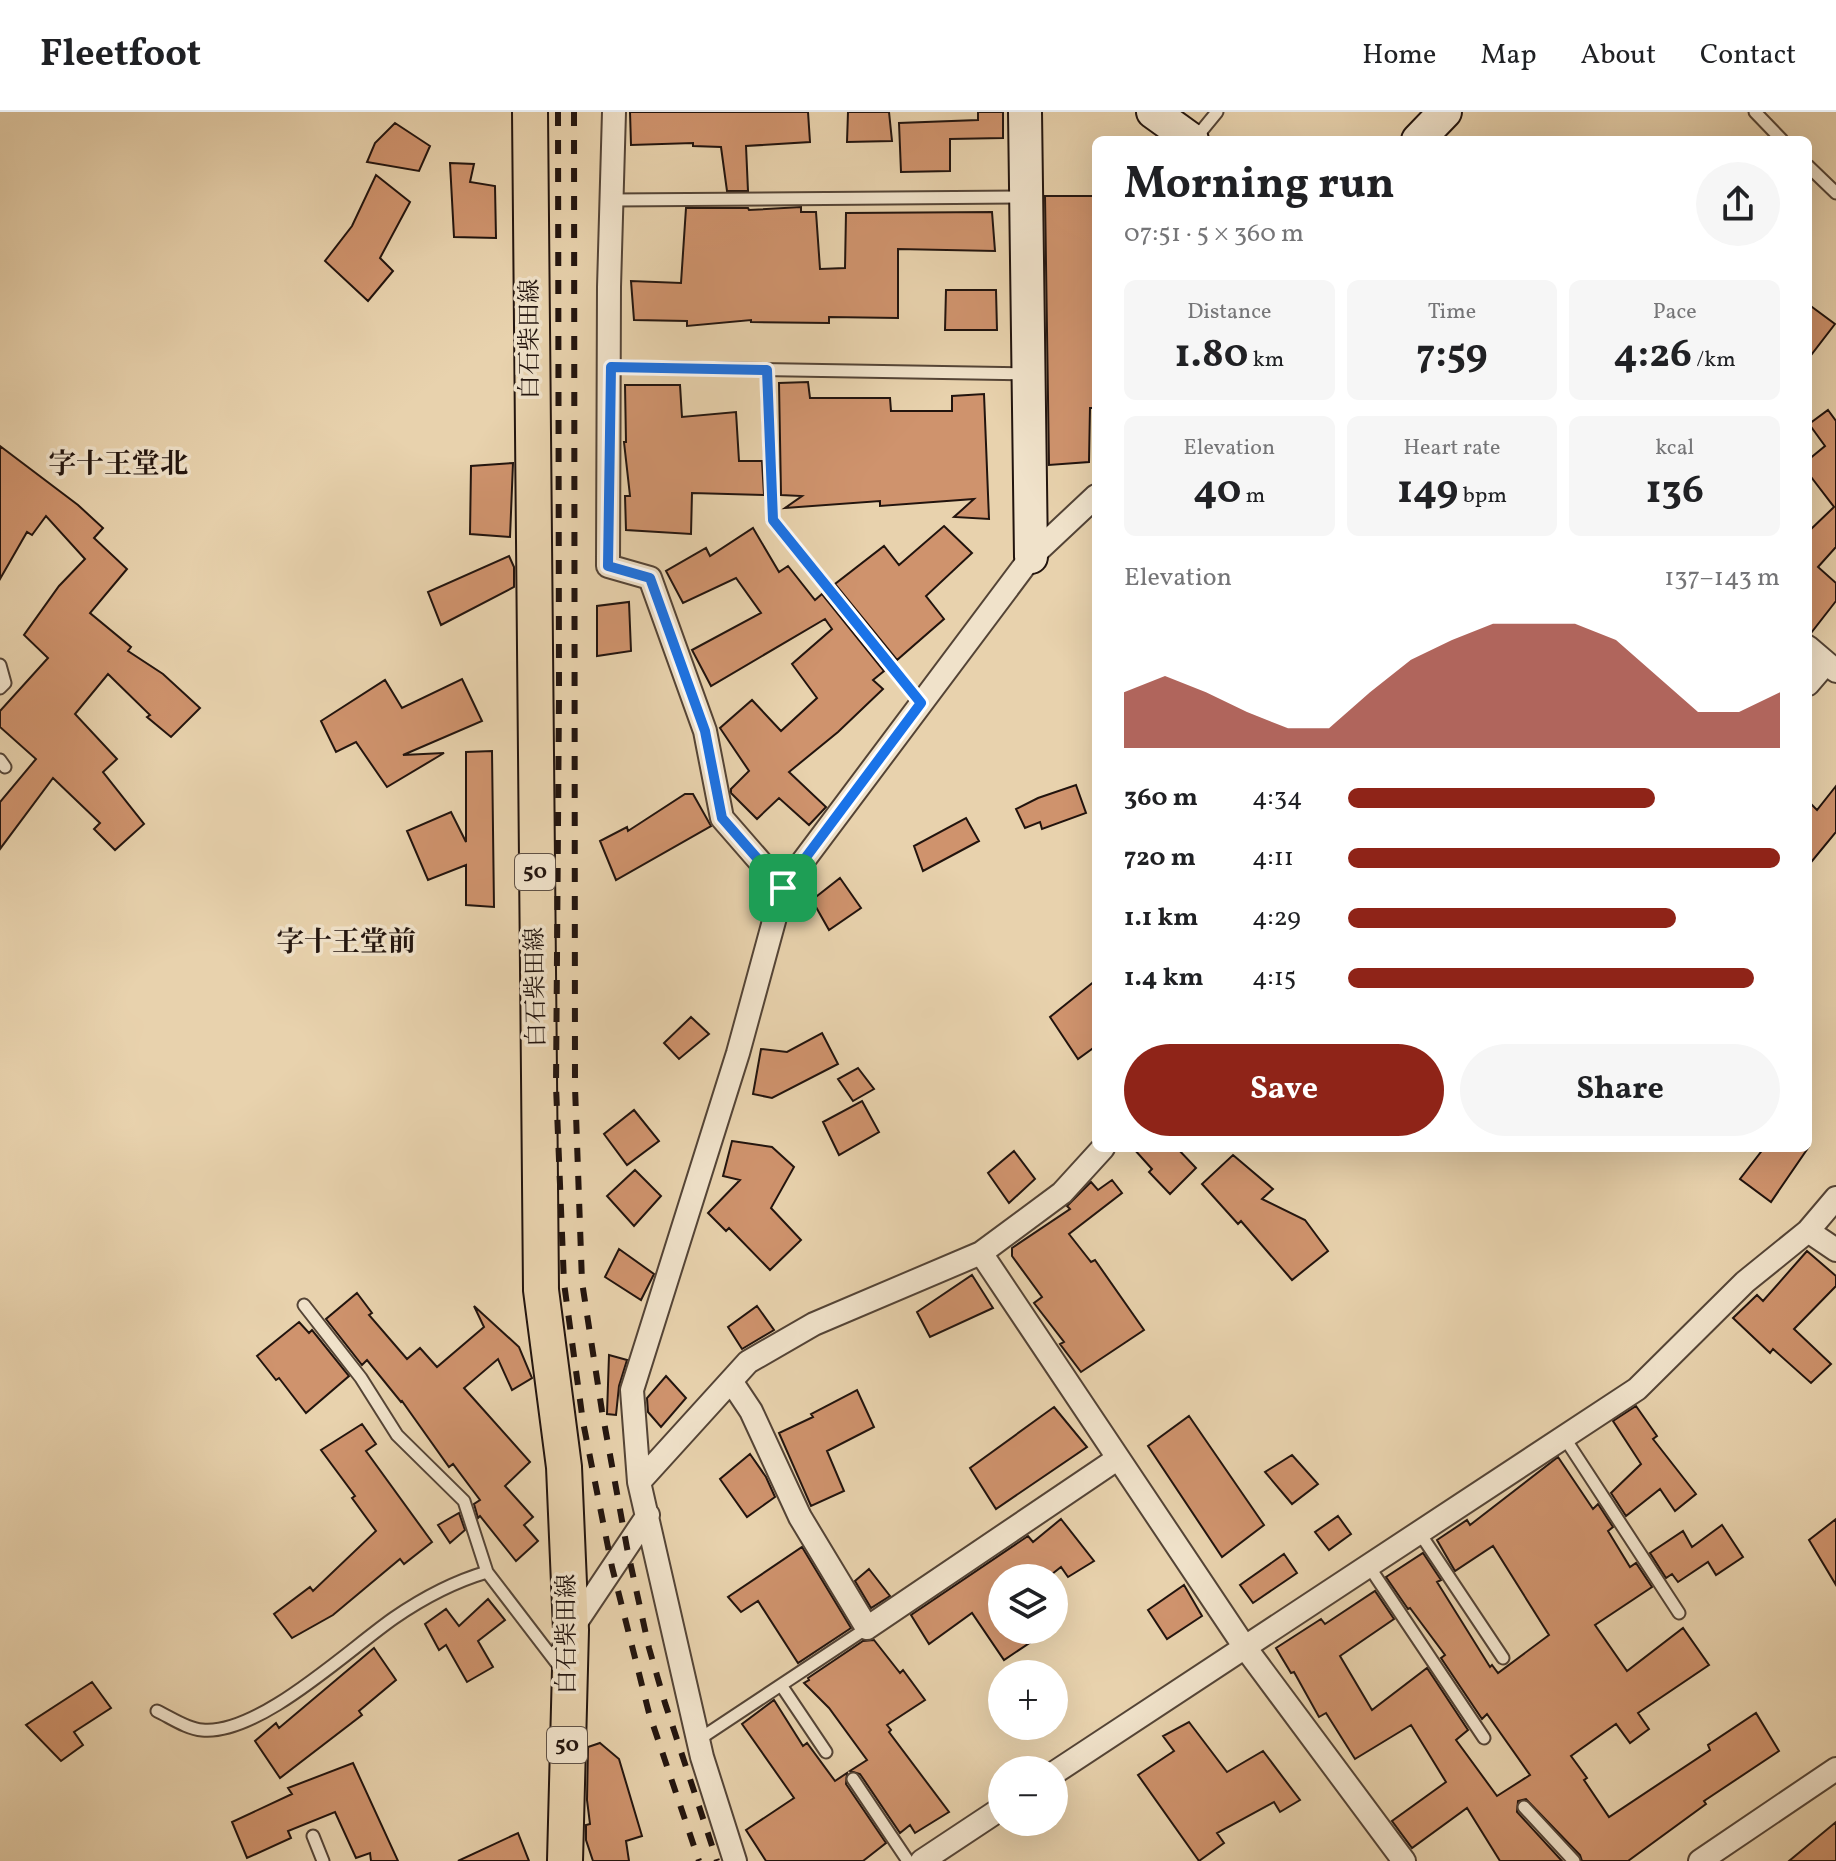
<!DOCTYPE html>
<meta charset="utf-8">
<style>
:root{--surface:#fff;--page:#f6f6f6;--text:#202124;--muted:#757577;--line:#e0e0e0;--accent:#8f2418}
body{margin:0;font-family:Vollkorn,"Noto Serif JP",serif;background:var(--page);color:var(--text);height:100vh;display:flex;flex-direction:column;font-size:30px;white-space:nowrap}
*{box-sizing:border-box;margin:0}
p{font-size:26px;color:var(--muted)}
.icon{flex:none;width:44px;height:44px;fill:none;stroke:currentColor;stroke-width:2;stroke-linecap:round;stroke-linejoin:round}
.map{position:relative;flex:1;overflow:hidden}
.drawer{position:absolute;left:1092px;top:24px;width:720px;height:1016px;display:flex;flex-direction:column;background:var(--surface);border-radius:12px;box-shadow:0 8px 32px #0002}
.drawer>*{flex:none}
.fabs{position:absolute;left:988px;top:1452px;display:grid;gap:16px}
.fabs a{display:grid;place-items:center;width:80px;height:80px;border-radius:50%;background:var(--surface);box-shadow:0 8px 32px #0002;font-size:40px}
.pin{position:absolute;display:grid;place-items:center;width:68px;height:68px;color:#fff;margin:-34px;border-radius:16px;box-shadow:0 4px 12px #0006}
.round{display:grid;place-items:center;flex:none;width:84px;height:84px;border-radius:42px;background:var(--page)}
.overview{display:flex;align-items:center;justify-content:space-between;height:136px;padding:0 32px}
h1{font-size:44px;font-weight:700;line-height:60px}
.stats{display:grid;grid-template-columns:repeat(3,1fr);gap:12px;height:136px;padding:8px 32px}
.stats div{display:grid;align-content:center;border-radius:12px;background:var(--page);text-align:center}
.stats b{font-size:40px;font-weight:700}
.stats small{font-size:22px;font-weight:400}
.stats p{font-size:22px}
.chart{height:224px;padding:16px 32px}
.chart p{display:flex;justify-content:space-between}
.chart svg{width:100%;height:144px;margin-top:8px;fill:var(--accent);opacity:.7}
.button{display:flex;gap:16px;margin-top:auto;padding:16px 32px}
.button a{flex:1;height:92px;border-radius:48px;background:var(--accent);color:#fff;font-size:32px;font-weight:700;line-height:92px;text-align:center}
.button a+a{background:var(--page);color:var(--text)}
ul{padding:0 32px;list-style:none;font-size:26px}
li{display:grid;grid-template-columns:128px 96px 1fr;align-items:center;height:60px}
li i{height:20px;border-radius:10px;background:var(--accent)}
header{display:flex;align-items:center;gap:48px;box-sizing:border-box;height:112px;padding:0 40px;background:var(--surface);border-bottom:2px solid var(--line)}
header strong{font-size:38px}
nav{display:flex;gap:44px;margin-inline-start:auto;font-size:28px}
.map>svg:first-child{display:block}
.building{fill:#cf936d;stroke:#22140e;stroke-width:2}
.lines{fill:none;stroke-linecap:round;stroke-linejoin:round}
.lane-casing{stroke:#544436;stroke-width:15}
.street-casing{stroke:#544436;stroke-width:26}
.secondary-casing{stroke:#22140e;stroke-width:36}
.primary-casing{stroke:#22140e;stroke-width:38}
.lane{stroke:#f0e2ca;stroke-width:11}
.street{stroke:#f0e2ca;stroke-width:22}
.secondary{stroke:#f0e2ca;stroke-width:32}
.primary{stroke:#e8d2ad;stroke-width:34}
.rail{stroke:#22140e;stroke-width:6;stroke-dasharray:14 14;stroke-linecap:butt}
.route-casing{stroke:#fff;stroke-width:16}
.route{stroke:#1a73e8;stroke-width:10}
.labels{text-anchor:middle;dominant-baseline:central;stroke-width:7;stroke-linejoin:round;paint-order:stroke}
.shield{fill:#f0e2ca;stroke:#605246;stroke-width:2}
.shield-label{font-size:22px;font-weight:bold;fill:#22140e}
.street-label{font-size:24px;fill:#22140e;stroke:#f0e2ca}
.quarter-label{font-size:28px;font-weight:bold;fill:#22140e;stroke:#f0e2ca}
</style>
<header>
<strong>Fleetfoot</strong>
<nav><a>Home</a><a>Map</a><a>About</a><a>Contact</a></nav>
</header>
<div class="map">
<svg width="1836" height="1749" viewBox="0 0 1836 1749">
<rect width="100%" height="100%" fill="#e8d2ad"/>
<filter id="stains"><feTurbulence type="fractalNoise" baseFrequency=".0025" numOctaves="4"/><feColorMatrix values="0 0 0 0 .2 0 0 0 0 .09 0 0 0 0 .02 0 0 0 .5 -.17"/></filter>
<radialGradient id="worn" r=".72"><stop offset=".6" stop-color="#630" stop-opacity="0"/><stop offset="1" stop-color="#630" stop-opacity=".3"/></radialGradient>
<path class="building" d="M630 0H808L810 30 746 34 748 79H727L721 35 693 34V31L631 33Z
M848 0H889L892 29 847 30Z
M978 0H1003V26L950 27V59L901 60 899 11 978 8Z
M395 11 430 34 419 59 367 50 375 31Z
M450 51 474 52 470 70 495 74 496 126 454 125Z
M376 63 410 90 380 146 393 159 368 189 325 149 352 114Z
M1045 84H1096L1093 115 1096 166V296H1090L1089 350 1049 353Z
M801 95V100H816L820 157 845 156 846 101 992 100 995 139 898 137V206L829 205V211L751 210V208L687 214V209L634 208 631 169 681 171 686 96H748L749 98Z
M946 178H996L997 218H945Z
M1808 192 1835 212 1808 247Z
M808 270 810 286H890L891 299H952V284L984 282 989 407 954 405 974 387 880 394V389L785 396 802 384 781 383 779 271Z
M625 273H680L682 305 736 300 739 349H762L764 383 692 381 691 422 626 418 625 384H630L624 330H626Z
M1828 298 1836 309V435L1818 455 1836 471V489L1811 521H1808V420L1834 395 1808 361V348L1825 334 1809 312Z
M0 334 78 393 103 416 94 426 127 457 90 501 131 535 128 539 163 562 200 596 171 625 147 605 150 603 108 562 75 602 117 647 103 660 144 712 115 738 94 717 100 711 53 666 0 737V690L36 647 0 615V599L48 546 24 523 59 474 85 447 46 404 32 423 27 420 0 467Z
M513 351 510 425 470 422 471 354Z
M944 414 972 441 926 484 944 507 897 548 835 472 884 434 899 453Z
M753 416 779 460 788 454 815 488 822 482 884 559 873 568 883 577 838 620 789 660 826 695 809 713 779 686 757 707 731 681V677L749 659 720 616 752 588 781 619 817 586 792 552 832 517 825 507 711 574 692 538 761 501 736 466 683 491 666 459 706 436 710 444Z
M509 444 514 455V475L441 513 428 480Z
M629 490 631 539 597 544V494Z
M462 567 482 609 403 643 444 641 387 675 356 630 336 640 321 609 385 568 402 596Z
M492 639 494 795 466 793V753L428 768 407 719 451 700 466 730V640Z
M1076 673 1086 701 1042 717 1040 710 1025 716 1016 697 1038 686Z
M1836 674V720L1808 754V689L1817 698Z
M685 682H693L711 714 616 768 600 729 627 715 628 719Z
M966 706 979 729 923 759 914 734Z
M840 766 861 796 829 818 812 788Z
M1096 868V934L1078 947 1050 905Z
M691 905 709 922 679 947 664 931Z
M822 921 838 952 772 986 753 982 761 937 787 940Z
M858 956 874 977 853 989 838 967Z
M862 989 879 1020 839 1043 823 1010Z
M634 998 659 1029 627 1053 604 1022Z
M732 1029 772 1035 794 1055 771 1096 801 1128 770 1158 729 1116 726 1119 708 1101 740 1068 723 1064Z
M1133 1036H1177L1196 1056 1170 1082 1149 1060 1152 1057Z
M1764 1036H1808L1771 1090 1740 1067Z
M1014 1039 1035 1067 1009 1091 988 1061Z
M1233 1043 1273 1077 1262 1087 1305 1108 1328 1139 1292 1168 1241 1109 1238 1112 1202 1072Z
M635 1058 661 1084 634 1114 607 1084Z
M1112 1068 1122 1081 1069 1122 1091 1150 1095 1148 1144 1218 1081 1260 1060 1232 1064 1230 1034 1191 1042 1185 1012 1144V1136L1070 1097 1067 1094 1091 1070 1098 1078Z
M619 1137 654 1162 641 1188 605 1165Z
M1807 1139 1836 1164V1174L1794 1217 1831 1252 1811 1271 1773 1237 1770 1241 1733 1206 1757 1183 1763 1189Z
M972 1163 993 1196 930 1225 917 1200Z
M357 1181 372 1201 369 1203 407 1247 420 1236 437 1255 484 1215 474 1194 519 1235 532 1266 512 1278 498 1247 464 1276 530 1350 505 1374 533 1405 524 1413 538 1429 516 1449 480 1404 478 1406 474 1392 480 1388 453 1352 449 1355 402 1289 401 1290 367 1248 362 1253 326 1207Z
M757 1194 774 1218 742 1237 728 1215Z
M299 1210 309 1221 312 1218 349 1264 306 1301 279 1266 276 1268 257 1244Z
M609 1243 627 1248 619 1274 616 1303 607 1302Z
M666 1264 686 1286 661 1315 648 1300 647 1286Z
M857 1278 874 1315 827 1339 844 1379 811 1394 779 1321 813 1305 811 1302Z
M1636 1294 1657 1324 1653 1327 1696 1382 1675 1399 1660 1377 1626 1404 1611 1381 1641 1352 1613 1309Z
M1054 1295 1087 1335 996 1397 970 1356Z
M1189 1304 1264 1413 1222 1445 1148 1334Z
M362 1312 376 1332 366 1339 432 1430 404 1452 400 1447 333 1503 292 1526 274 1502 310 1475 313 1479 376 1419 352 1386 355 1384 321 1338Z
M750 1342 766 1365 775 1385 747 1405 720 1367Z
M1292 1343 1318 1372 1292 1392 1265 1360Z
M1558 1345 1593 1397 1598 1392 1613 1415 1608 1419 1630 1455 1636 1451 1652 1475 1595 1513 1627 1559 1683 1516 1709 1553 1638 1601 1649 1617 1630 1631 1616 1612 1571 1644 1587 1666 1584 1668 1609 1705 1710 1638 1708 1633 1756 1601 1779 1639 1704 1689 1706 1692 1628 1749H1582L1580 1743 1526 1687 1518 1689 1517 1700 1562 1749H1500L1467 1696 1412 1736 1392 1709 1446 1670 1411 1613 1355 1647 1326 1601 1319 1605 1294 1560 1291 1561 1276 1536 1321 1507 1325 1512 1375 1479 1394 1507 1340 1544 1372 1598 1427 1556 1468 1618 1456 1628 1497 1684 1530 1663 1487 1602 1482 1607 1441 1546 1445 1543 1410 1496 1408 1497 1386 1465 1423 1441 1441 1468 1437 1470 1490 1555 1492 1553 1498 1561 1549 1523 1493 1434 1455 1459 1437 1428 1467 1408 1470 1413Z
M459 1401 465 1418 450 1431 438 1413Z
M1338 1404 1351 1422 1329 1438 1315 1420Z
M1061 1407 1094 1449 1068 1465 1061 1455 1047 1466H1002V1518H1049L1004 1548 972 1501 929 1532 911 1503 1028 1424 1033 1430Z
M1836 1407V1473L1809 1428Z
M1722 1413 1743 1445 1716 1463 1708 1450 1678 1470 1672 1462 1666 1466 1650 1441 1683 1419 1692 1435Z
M802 1435 851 1516 798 1551 758 1489 741 1500 728 1485Z
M1284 1442 1297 1461 1253 1491 1240 1473Z
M869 1457 890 1484 871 1496 855 1469Z
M1184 1473 1202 1504 1167 1527 1148 1498Z
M488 1487 505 1508 478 1529 493 1555 467 1570 446 1533 439 1538 425 1512 446 1497 459 1514Z
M874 1528 900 1561 903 1558 925 1588 887 1613 891 1618 889 1620 949 1700 915 1721 910 1713 900 1721 860 1662 850 1659 867 1648 829 1596 804 1571 809 1568 808 1566 863 1529Z
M374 1536 396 1568 359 1599 362 1603 280 1666 255 1629 276 1611 279 1616Z
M92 1570 111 1596 74 1620 83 1633 61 1649 26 1613Z
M774 1588 803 1634 807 1631 835 1669 847 1661 846 1672 886 1731 863 1749H766L746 1718 794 1686 742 1612Z
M1189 1610 1227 1660 1263 1639 1300 1688 1280 1700 1274 1690 1217 1721 1224 1731 1199 1749 1138 1663 1174 1639 1163 1624Z
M600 1631 619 1647 642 1724 626 1729 629 1749H593L586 1728V1713L590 1712 587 1688 588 1635Z
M353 1651 398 1749H371L370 1741 356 1746 335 1700 288 1719 291 1726 247 1746 232 1710 292 1682 288 1676Z
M1836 1710V1749H1789Z
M518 1721 529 1749H458Z"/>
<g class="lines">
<defs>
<path id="lane" d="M1755 0 1782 28
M1194 28 1217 0
M1808 54 1836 81
M612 88 1025 85
M611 255 1028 262
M767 258 773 408 921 591
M0 553 5 571 0 576
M0 648 5 655
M304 1193 361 1266 397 1323 464 1389 487 1460 562 1558
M1564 1325 1679 1501
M1419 1420 1503 1546
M1368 1453 1484 1626
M781 1573 826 1640
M157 1599C170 1605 187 1617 202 1618 258 1624 348 1538 394 1506 423 1486 453 1470 487 1460
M698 1628 867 1516
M853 1667 908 1749
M1524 1695 1574 1749
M313 1724 323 1749"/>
<path id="street" d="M614 0 609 175 608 454 650 466 705 619 722 706 783 776
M1808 535 1836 559
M1808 572 1826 551
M1808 1119 1836 1138
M981 1141 1244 1534 1404 1749
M731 1269 751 1299 800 1405 867 1516 1117 1347
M639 1370 748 1250 814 1212 981 1141 1062 1081 1103 1036
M571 1518 648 1403
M1054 1661 1637 1277 1745 1170 1808 1119 1836 1086
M735 1749 702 1645 639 1370 632 1278 738 941 783 776 1031 445 1096 384
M922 1749 1002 1696
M1700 1749 1836 1657"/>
<path id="secondary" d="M1025 0 1031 445
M1153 0 1192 28
M1418 28 1445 0"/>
<path id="primary" d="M530 0 541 1178 564 1355 571 1518 565 1749"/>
</defs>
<use href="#lane" class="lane-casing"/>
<use href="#street" class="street-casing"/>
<use href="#secondary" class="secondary-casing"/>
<use href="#primary" class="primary-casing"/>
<use href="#lane" class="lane"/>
<use href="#street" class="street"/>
<use href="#secondary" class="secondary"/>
<use href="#primary" class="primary"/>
<path class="rail" d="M558 0 559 582 556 974 564 1171 583 1310 612 1455 649 1601 699 1749
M574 0 575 975 582 1170 602 1299 627 1436 649 1536 665 1591 717 1749"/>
</g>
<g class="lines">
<defs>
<path id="route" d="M611 255 767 258 773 408 921 591 783 776 722 706 705 619 650 466 608 454Z"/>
</defs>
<use href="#route" class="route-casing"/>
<use href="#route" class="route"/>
</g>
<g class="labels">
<g class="shield">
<rect x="515" y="742" width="40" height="36" rx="6"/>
<rect x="547" y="1615" width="40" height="36" rx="6"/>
</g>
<g class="shield-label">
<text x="535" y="760">50</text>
<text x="567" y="1633">50</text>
</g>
<g class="street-label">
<text transform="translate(531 227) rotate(-90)">白石柴田線</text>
<text transform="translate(537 875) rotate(-91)">白石柴田線</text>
<text transform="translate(568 1522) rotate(-90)">白石柴田線</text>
</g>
<g class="quarter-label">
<text x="118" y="353">字十王堂北</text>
<text x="346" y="831">字十王堂前</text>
</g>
</g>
<rect width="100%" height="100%" filter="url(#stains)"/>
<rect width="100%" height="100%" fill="url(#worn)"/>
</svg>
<div class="fabs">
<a><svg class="icon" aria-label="layers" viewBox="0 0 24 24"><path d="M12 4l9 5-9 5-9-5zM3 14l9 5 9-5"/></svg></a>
<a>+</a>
<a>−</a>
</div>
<div class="pin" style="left:783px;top:776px;background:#1e9e55"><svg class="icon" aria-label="arrive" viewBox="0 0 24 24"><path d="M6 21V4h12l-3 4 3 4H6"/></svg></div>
<section class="drawer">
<div class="overview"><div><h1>Morning run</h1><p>07:51 · 5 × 360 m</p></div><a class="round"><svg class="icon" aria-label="share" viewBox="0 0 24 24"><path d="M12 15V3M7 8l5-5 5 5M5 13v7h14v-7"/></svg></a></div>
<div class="stats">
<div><p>Distance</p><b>1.80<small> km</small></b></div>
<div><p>Time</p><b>7:59</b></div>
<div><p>Pace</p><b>4:26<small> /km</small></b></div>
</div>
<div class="stats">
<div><p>Elevation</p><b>40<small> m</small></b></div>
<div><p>Heart rate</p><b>149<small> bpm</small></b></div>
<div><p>kcal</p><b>136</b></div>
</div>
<div class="chart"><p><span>Elevation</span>137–143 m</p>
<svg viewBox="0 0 160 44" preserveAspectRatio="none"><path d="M0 44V27L10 22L20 27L30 33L40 38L50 38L60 27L70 17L80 11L90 6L100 6L110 6L120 11L130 22L140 33L150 33L160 27V44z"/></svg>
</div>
<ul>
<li><b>360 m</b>4:34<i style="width:71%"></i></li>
<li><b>720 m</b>4:11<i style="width:100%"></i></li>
<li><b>1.1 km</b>4:29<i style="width:76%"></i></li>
<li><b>1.4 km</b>4:15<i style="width:94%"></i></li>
</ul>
<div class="button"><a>Save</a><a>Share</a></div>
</section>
</div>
